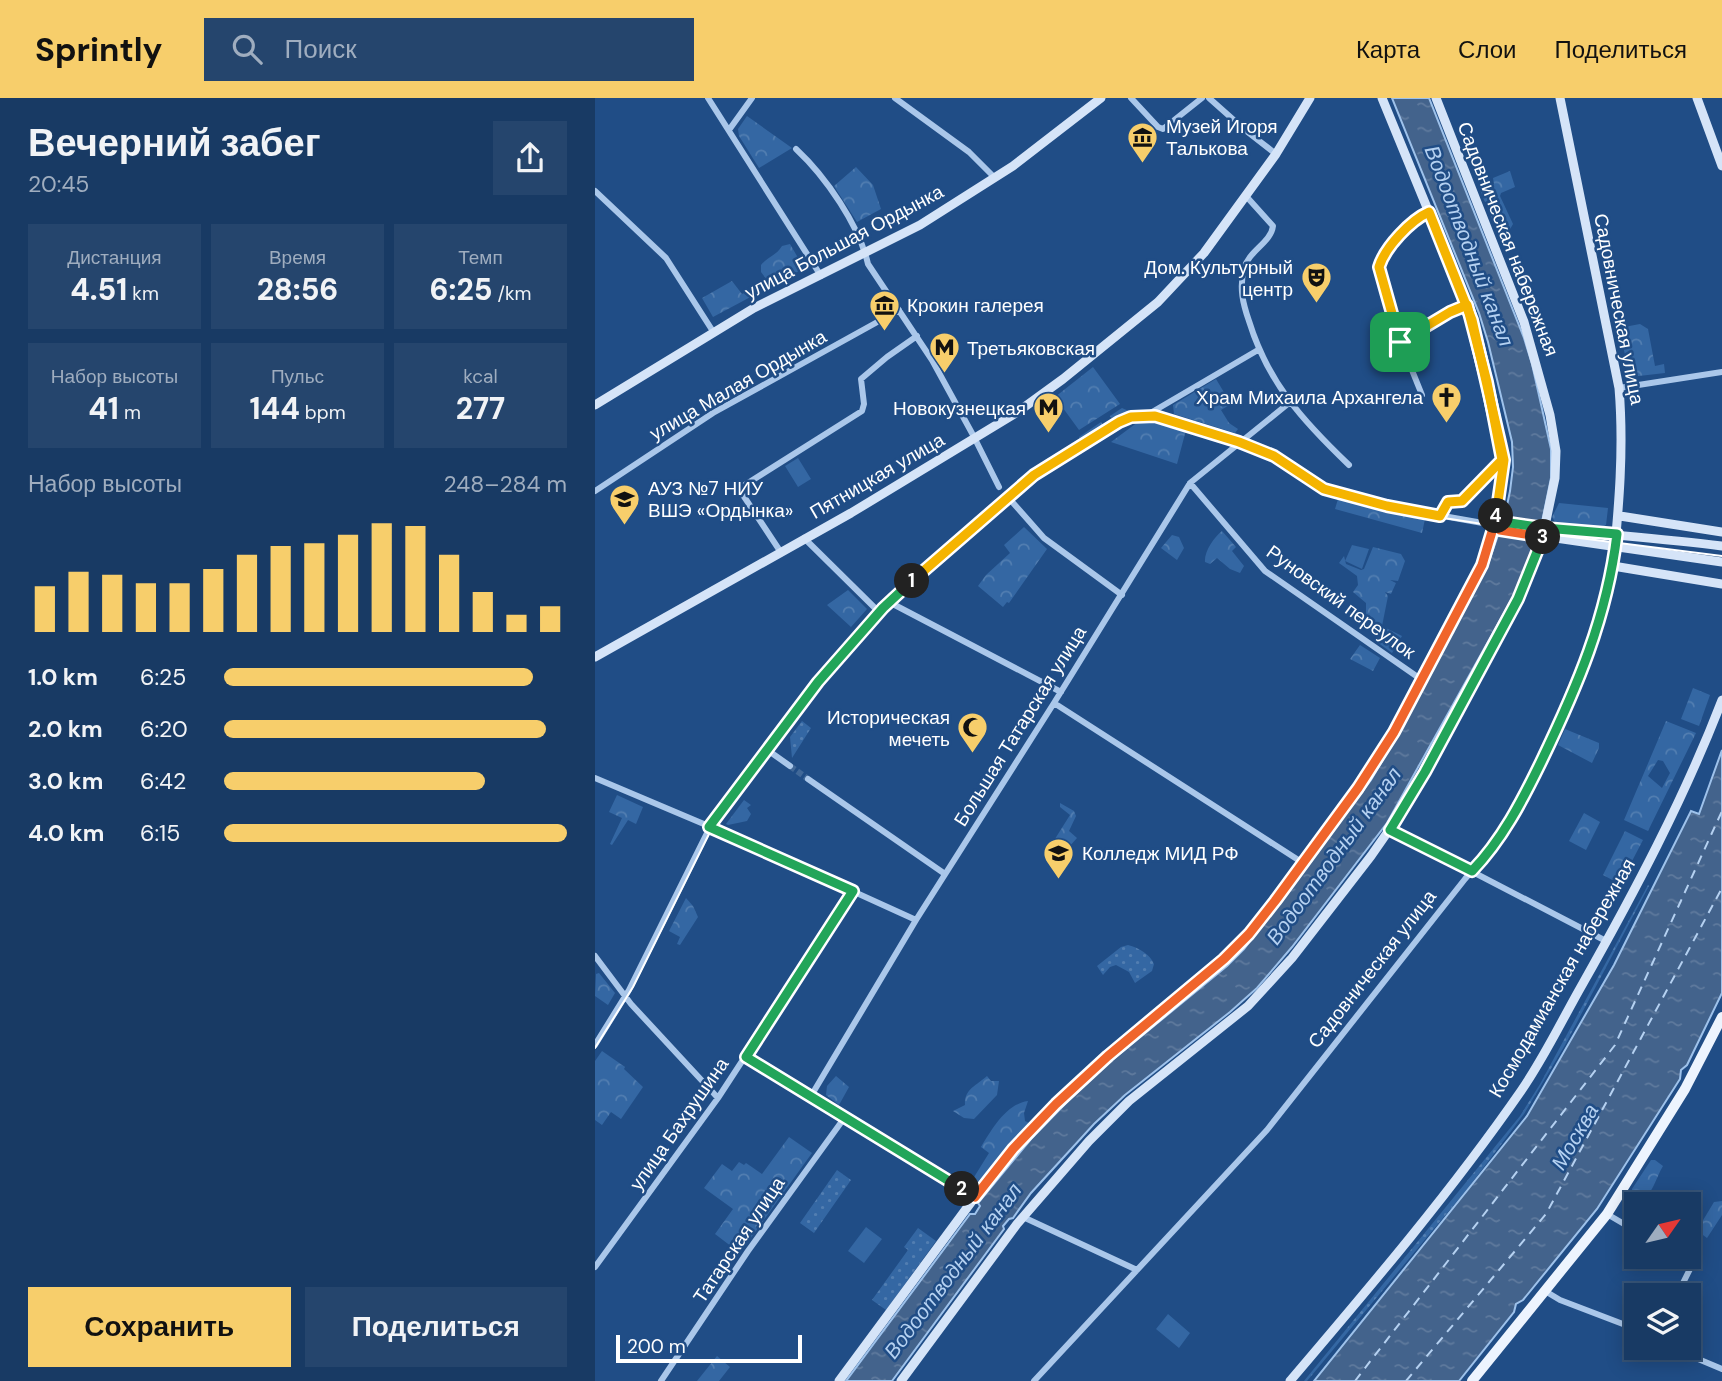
<!DOCTYPE html>
<html lang="ru">
<meta charset="utf-8">
<style>
:root{--surface:#183a64;--page:#25456d;--text:#f1f3f6;--muted:#9fadbf;--line:#365478;--accent:#f7ce6b}
body{margin:0;font-family:"DM Sans",sans-serif;background:var(--page);color:var(--text);height:100vh;display:flex;flex-direction:column;font-size:26px;white-space:nowrap}
*{box-sizing:border-box;margin:0}
p{font-size:23px;color:var(--muted)}
.icon{flex:none;width:38px;height:38px;fill:none;stroke:currentColor;stroke-width:2;stroke-linecap:round;stroke-linejoin:round}
.map{position:relative;flex:1;overflow:hidden}
.details{display:flex;flex-direction:column;background:var(--surface);width:595px}
.details>*{flex:none}
.needle{width:46px;rotate:56deg}
.buttons{position:absolute;left:1029px;top:1094px;display:grid;gap:14px}
.buttons a{display:grid;place-items:center;width:77px;height:77px;border-radius:0px;background:var(--surface);box-shadow:0 4px 18px #0003,0 0 0 2px var(--line);font-size:35px}
.scale{position:absolute;left:21px;bottom:18px;width:186px;box-sizing:border-box;padding-left:7px;border:4px solid #fff;border-top:0;font-size:19px;line-height:24px;white-space:nowrap;color:#fff;-webkit-text-stroke:5px #204d86;paint-order:stroke}
.pin{position:absolute;display:grid;place-items:center;width:60px;height:60px;color:#fff;margin:-30px;border-radius:14px;box-shadow:0 4px 10px #0006}
.km{position:absolute;width:35px;height:35px;margin:-18px;border-radius:50%;background:#222;color:#fff;font-size:19px;line-height:35px;text-align:center}
.round{display:grid;place-items:center;flex:none;width:74px;height:74px;border-radius:0px;background:var(--page)}
.overview{display:flex;align-items:center;justify-content:space-between;height:119px;padding:0 28px}
h1{font-size:38px;font-weight:800;line-height:52px}
.metrics{display:grid;grid-template-columns:repeat(3,1fr);gap:10px;height:119px;padding:7px 28px}
.metrics div{display:grid;align-content:center;border-radius:0px;background:var(--page);text-align:center}
.metrics b{font-size:30px;font-weight:800}
.metrics small{font-size:19px;font-weight:400}
.metrics p{font-size:19px}
.chart{height:196px;padding:14px 28px}
.chart p{display:flex;justify-content:space-between}
.chart svg{width:100%;height:126px;margin-top:7px;stroke:var(--accent);stroke-width:6}
.action{display:flex;gap:14px;margin-top:auto;padding:14px 28px}
.action a{flex:1;height:80px;border-radius:0px;background:var(--accent);color:#111;font-size:28px;font-weight:800;line-height:80px;text-align:center}
.action a+a{background:var(--page);color:var(--text)}
ul{padding:0 28px;list-style:none;font-size:23px}
li{display:grid;grid-template-columns:112px 84px 1fr;align-items:center;height:52px}
li i{height:18px;border-radius:9px;background:var(--accent)}
header{display:flex;align-items:center;gap:42px;box-sizing:border-box;height:98px;padding:0 35px;background:var(--accent);color:#111}
header strong{font-size:33px}
nav{display:flex;gap:38px;margin-inline-start:auto;font-size:24px}
.search{width:490px;height:63px;background:var(--page);display:flex;align-items:center;gap:18px;box-sizing:border-box;padding:0 24px;border-radius:0px;color:var(--muted);font-size:26px}
main{display:flex;flex:1;min-height:0}
.map>svg:first-child{display:block}
.grass{fill:url(#grass-dots)}
.forest{fill:url(#forest-crowns);fill-rule:evenodd}
.pitch{fill:#3467a3}
.water{fill:url(#water-ripples);stroke:#9ec2eb;stroke-width:2}
.lines{fill:none;stroke-linecap:round;stroke-linejoin:round}
.ferry{stroke:#b5d1f1;stroke-width:2;stroke-dasharray:9 7;stroke-linecap:butt}
.street-tunnel{stroke:#416898;stroke-width:6;stroke-dasharray:6 3;stroke-linecap:butt}
.street{stroke:#aac7ea;stroke-width:6}
.secondary{stroke:#d5e4f8;stroke-width:9}
.primary{stroke:#edf4fe;stroke-width:10}
.tram{stroke:#fff;stroke-width:2}
.split-1-casing{stroke:#fff;stroke-width:14}
.split-2-casing{stroke:#fff;stroke-width:14}
.split-3-casing{stroke:#fff;stroke-width:14}
.split-4-casing{stroke:#fff;stroke-width:14}
.split-5-casing{stroke:#fff;stroke-width:14}
.split-1{stroke:#f5b400;stroke-width:9}
.split-2{stroke:#22a559;stroke-width:9}
.split-3{stroke:#f0652b;stroke-width:9}
.split-4{stroke:#22a559;stroke-width:9}
.split-5{stroke:#f5b400;stroke-width:9}
.labels{text-anchor:middle;dominant-baseline:central;stroke-width:5;stroke-linejoin:round;paint-order:stroke}
.poi-label{font-size:19px;fill:#fff;stroke:#204d86;text-anchor:start}
.street-label{font-size:19px;fill:#fff;stroke:#204d86}
.water-label{font-size:21px;font-style:italic;fill:#b5d1f1;stroke:#204d86}
</style>
<header>
<strong>Sprintly</strong>
<div class="search"><svg class="icon" aria-label="search" viewBox="0 0 24 24"><circle cx="10" cy="10" r="6"/><path d="M15 15l6 6"/></svg>Поиск</div>
<nav><a>Карта</a><a>Слои</a><a>Поделиться</a></nav>
</header>
<main>
<section class="details">
<div class="overview"><div><h1>Вечерний забег</h1><p>20:45</p></div><a class="round"><svg class="icon" aria-label="share" viewBox="0 0 24 24"><path d="M12 15V3M7 8l5-5 5 5M5 13v7h14v-7"/></svg></a></div>
<div class="metrics">
<div><p>Дистанция</p><b>4.51<small> km</small></b></div>
<div><p>Время</p><b>28:56</b></div>
<div><p>Темп</p><b>6:25<small> /km</small></b></div>
</div>
<div class="metrics">
<div><p>Набор высоты</p><b>41<small> m</small></b></div>
<div><p>Пульс</p><b>144<small> bpm</small></b></div>
<div><p>kcal</p><b>277</b></div>
</div>
<div class="chart"><p><span>Набор высоты</span>248–284 m</p>
<svg viewBox="0 0 160 44" preserveAspectRatio="none"><path d="M5 44V28M15 44V23M25 44V24M35 44V27M45 44V27M55 44V22M65 44V17M75 44V14M85 44V13M95 44V10M105 44V6M115 44V7M125 44V17M135 44V30M145 44V38M155 44V35"/></svg>
</div>
<ul>
<li><b>1.0 km</b>6:25<i style="width:90%"></i></li>
<li><b>2.0 km</b>6:20<i style="width:94%"></i></li>
<li><b>3.0 km</b>6:42<i style="width:76%"></i></li>
<li><b>4.0 km</b>6:15<i style="width:100%"></i></li>
</ul>
<div class="action"><a>Сохранить</a><a>Поделиться</a></div>
</section>
<div class="map">
<svg width="1127" height="1283" viewBox="0 0 1127 1283">
<defs>
<pattern id="grass-dots" width="8" height="8" patternUnits="userSpaceOnUse" patternTransform="scale(1.75)"><rect width="8" height="8" fill="#3467a3"/><path d="M2 2h.1M6 6h.1" fill="none" stroke="#527eb1" stroke-width="1.8" stroke-linecap="round"/></pattern>
<pattern id="forest-crowns" width="20" height="18" patternUnits="userSpaceOnUse" patternTransform="scale(1.75)"><rect width="20" height="18" fill="#3467a3"/><path d="M2 6a3 3 0 1 1 6 0M12 15a3 3 0 1 1 6 0" fill="none" stroke="#527eb1"/></pattern>
<pattern id="water-ripples" width="26" height="14" patternUnits="userSpaceOnUse" patternTransform="scale(1.75)"><rect width="26" height="14" fill="#43638c"/><path d="M2 4q2-2 4 0t4 0M15 11q2-2 4 0t4 0" fill="none" stroke="#5f7a9d"/></pattern>
</defs>
<rect width="100%" height="100%" fill="#204d86"/>
<path class="grass" d="M527 310 538 315 523 321 485 343 484 339 506 324 508 327 517 321 515 318Z
M207 623 216 630 197 660 195 639Z
M1053 787 1054 788 970 947 929 1016 873 1090 712 1283H709L925 1018 945 986Z
M533 847C544 850 555 856 559 866L557 873 540 885 534 874 521 867 515 869 508 877 502 868 526 849Z
M242 1072 256 1082 219 1135 205 1125Z
M323 1130 341 1143 291 1212 277 1202 313 1152 309 1149Z"/>
<path class="forest" d="M152 18 197 50 164 70 144 38 143 31Z
M261 69 278 87 286 111 262 124 239 88Z
M915 73 920 89 906 95 905 98 918 126 914 133 904 137 885 92 899 86 898 80Z
M195 146 206 165 204 173 118 219 107 200 137 183 147 196 162 190 172 182 166 174V167C172 159 181 158 187 148Z
M1045 226 1053 231 1060 268 1069 266 1070 275 1035 279 1024 230Z
M498 269 525 306 484 332 460 299Z
M621 281 636 306 626 312 634 325 643 331 640 335 579 316 578 307Z
M550 322 591 332 582 366 516 344 543 324Z
M743 401 791 414 830 421 827 435 740 411Z
M964 405 1013 410 1011 427 1005 430 960 424 957 419Z
M429 429 452 451 414 505 412 504 408 509 383 488 391 477 415 455 409 447Z
M627 433 641 449 637 453 649 468 645 475 635 471 622 460 615 466 610 464C609 454 619 439 627 433Z
M577 437 584 439 589 450 582 462 566 450Z
M778 449 806 456 810 463 803 483 795 482 801 485 796 496 790 494 793 498 787 528 807 538 797 555 782 544 778 529 768 522 771 517V505L758 494 763 487 762 478 744 465 749 458 751 466 766 472 769 471Z
M253 492 272 511 256 529 232 507Z
M765 547 785 560 778 573 755 561Z
M1098 590 1115 597 1104 628 1086 621Z
M1071 623 1101 635 1053 733 1029 722ZM1063 662 1068 663 1075 675 1067 690 1053 678Z
M970 631 1004 645V650L997 665 963 647Z
M22 697 48 709 41 726 33 722 17 747 15 746 27 720 14 714Z
M149 702 156 707 152 710 156 716 152 723 133 727 131 726Z
M465 705 479 713 481 718 474 733 482 740 464 760 455 757 453 752 475 717 465 709Z
M989 715 1005 724 991 752 974 743Z
M1030 733 1048 742 1025 786 1008 777Z
M91 800 98 808 103 819 85 847 82 846 85 839 74 833Z
M4 875 20 895 13 907 0 898 1 876Z
M7 953 30 969 29 971 48 989 26 1021 16 1014 7 1027 0 1022V963Z
M241 978 254 989 244 1007 231 997 232 988Z
M392 978 396 983H404L402 997 379 1021 369 1020 358 1013 370 1007C369 991 381 988 392 978Z
M433 1003 429 1015 430 1023 434 1025 381 1086 376 1084 394 1055 386 1049C397 1031 411 1006 433 1003Z
M194 1039 217 1055 145 1155 120 1136 138 1111 109 1090 127 1066 137 1073 144 1064 149 1067 151 1065 167 1076Z
M1056 1062H1060L1068 1068C1061 1080 1060 1089 1050 1101L1041 1100 1037 1096V1091Z
M1127 1103V1117L1112 1140 1104 1134V1129L1119 1104Z
M122 1258 135 1269 124 1283H102Z"/>
<path class="pitch" d="M203 360 216 381 203 389 190 368Z
M757 447 774 451 767 471 750 463Z
M271 1129 287 1141 269 1165 253 1153Z
M573 1216 595 1235 584 1250 561 1231Z"/>
<path class="water" d="M797 0H834L929 240 937 266 956 351V380L947 424 931 471 918 499 792 725 697 849 662 890 635 914 530 997 499 1026 436 1095 418 1120 414 1121 408 1128 409 1131 297 1283H251L375 1116H380L385 1108 383 1105 436 1041 473 1003 510 968 632 868 649 851 776 682 807 629 893 466 910 417 915 393 918 369 917 344 893 244 884 215Z
M1127 652V895L1092 967 1086 972 1085 981 1002 1111 928 1202 921 1206 919 1214 864 1283H719L932 1018 1019 867 1096 713 1104 716Z"/>
<g class="lines">
<path class="ferry" d="M760 1283 1020 947 1127 713
M811 1283 951 1116 1127 790"/>
<path class="street-tunnel" d="M195 668 213 681"/>
<path class="street" d="M113 0 226 178
M300 0 374 54 400 80
M536 0 563 29 568 31 607 0
M614 0 650 32 681 56
M134 32 157 0
M201 51C231 79 264 127 273 166L337 262 378 337
M0 93 71 160 119 235
M651 98 678 128C676 145 653 153 649 171 644 190 648 206 654 223 673 285 708 323 754 367
M805 244 855 214 872 207
M1024 290 1127 274
M827 297 804 240 784 169C790 149 816 122 834 114
M552 317 663 252
M381 343 404 389
M595 385 670 473 827 582
M0 393 118 315 304 212
M412 398 449 440 527 497
M845 418 853 404H865L869 402 905 366 907 361
M209 440 284 514
M185 453 146 394 145 390 267 313 269 306 266 281 292 259 322 238
M294 504 466 594
M459 605 708 765
M171 651 195 668
M0 680 123 732 321 822
M213 681 350 776
M795 731 1011 843
M0 858 36 906 123 1000
M0 947 34 892 119 721 223 584 288 510 412 398 461 362 524 324 544 318H560L644 344 679 358 729 391 792 408 899 427
M151 959 380 1099
M216 998 321 822 459 605 595 385 694 305
M1012 1116 1041 1133
M428 1119 542 1172
M0 1169 123 1000 258 793
M950 1193 965 1202 1041 1231
M1082 1197 1096 1169 1089 1158
M1077 1250 1127 1271
M66 1283 153 1153 250 1019
M439 1283 672 1032 870 781C908 738 930 697 955 645 983 586 1004 532 1018 468"/>
<path class="secondary" d="M965 0 1024 290C1029 350 1024 408 1018 468L1127 486
M1102 0 1127 68
M0 307 159 210 325 127 418 68 506 0
M1025 418 1127 434
M899 427 905 432 1127 464
M899 427C916 420 940 429 958 431 1015 437 1071 441 1127 448
M0 559 256 415 421 315 468 281 563 204 609 155 681 56 715 0
M244 1283 380 1099 418 1051 477 990 623 866 654 836 741 721 799 634 887 467 896 443 902 414 909 362 872 207 787 0
M306 1283 422 1126 494 1043 534 1003 653 908 697 860 776 758 808 712 902 542 936 471 947 442 960 380 961 353 955 317 929 224 841 0
M695 1283C775 1189 856 1094 926 993 949 960 967 922 987 887 1039 795 1089 701 1127 602"/>
<path class="primary" d="M877 1283 1012 1116 1090 991 1127 919"/>
<path class="tram" d="M0 950 38 889 121 722 220 591 263 541 301 501 437 380 525 326 548 320H559L650 348 678 360 729 393 791 411 945 435 1127 458"/>
</g>
<g class="lines">
<defs>
<path id="split-1" d="M317 483 439 377 524 324 536 319 560 318 644 344 679 358 729 391 792 408 845 418 853 404 867 403 907 362 892 284 872 207 855 214 805 244"/>
<path id="split-2" d="M317 483 288 510 223 584 114 729 258 793 151 959 367 1091"/>
<path id="split-3" d="M367 1091 380 1099 418 1051 461 1006 513 958 629 861 654 836 680 803 763 690 799 634 887 467 899 427 905 432 948 439"/>
<path id="split-4" d="M901 418 899 427 908 424 950 430 1022 436C1012 520 982 589 946 664 927 703 907 742 877 773L795 732 830 674 923 501 948 439"/>
<path id="split-5" d="M805 244 784 169C790 149 816 122 834 114L877 222 905 344 909 362 901 418"/>
</defs>
<use href="#split-1" class="split-1-casing"/>
<use href="#split-2" class="split-2-casing"/>
<use href="#split-3" class="split-3-casing"/>
<use href="#split-4" class="split-4-casing"/>
<use href="#split-5" class="split-5-casing"/>
<use href="#split-1" class="split-1"/>
<use href="#split-2" class="split-2"/>
<use href="#split-3" class="split-3"/>
<use href="#split-4" class="split-4"/>
<use href="#split-5" class="split-5"/>
</g>
<defs>
<symbol id="museum-pin" viewBox="-11 -11 22 30"><path d="M0 17L-7.5 6A9.5 9.5 0 1 1 7.5 6Z" fill="#f7ce6b" stroke="#204d86"/><path d="M0-6L6-3V-2H-6V-3ZM-5-1h2V3h-2ZM-1-1h2V3h-2ZM3-1h2V3H3ZM-6 4H6V6H-6Z" fill="#111"/></symbol>
<symbol id="theatre-pin" viewBox="-11 -11 22 30"><path d="M0 17L-7.5 6A9.5 9.5 0 1 1 7.5 6Z" fill="#f7ce6b" stroke="#204d86"/><path d="M-5-5.5Q0-4 5-5.5V0Q5 5 0 6Q-5 5-5 0ZM-3.3-2.5H-1v1.5H-3.3ZM1-2.5H3.3v1.5H1ZM-2.8 1Q0 5.5 2.8 1Z" fill="#111"/></symbol>
<symbol id="metro-pin" viewBox="-11 -11 22 30"><path d="M0 17L-7.5 6A9.5 9.5 0 1 1 7.5 6Z" fill="#f7ce6b" stroke="#204d86"/><path d="M-5.5 5V-5H-3L0 0L3-5H5.5V5H3V-.5L0 4L-3-.5V5Z" fill="#111"/></symbol>
<symbol id="church-pin" viewBox="-11 -11 22 30"><path d="M0 17L-7.5 6A9.5 9.5 0 1 1 7.5 6Z" fill="#f7ce6b" stroke="#204d86"/><path d="M-1.2-6h2.4v3.5h3.3v2.4h-3.3V6h-2.4V-.1h-3.3v-2.4h3.3Z" fill="#111"/></symbol>
<symbol id="university-pin" viewBox="-11 -11 22 30"><path d="M0 17L-7.5 6A9.5 9.5 0 1 1 7.5 6Z" fill="#f7ce6b" stroke="#204d86"/><path d="M0-5L7-2L0 1L-7-2ZM-4 1L0 2.5L4 1V4Q0 6-4 4Z" fill="#111"/></symbol>
<symbol id="mosque-pin" viewBox="-11 -11 22 30"><path d="M0 17L-7.5 6A9.5 9.5 0 1 1 7.5 6Z" fill="#f7ce6b" stroke="#204d86"/><path d="M3.5-4.9A6 6 0 1 0 3.5 4.9A5 5 0 1 1 3.5-4.9Z" fill="#111"/></symbol>
</defs>
<g fill-rule="evenodd">
<use href="#museum-pin" x="530" y="22" width="35" height="47"/>
<use href="#theatre-pin" x="704" y="162" width="35" height="47"/>
<use href="#museum-pin" x="272" y="190" width="35" height="47"/>
<use href="#metro-pin" x="332" y="232" width="35" height="47"/>
<use href="#church-pin" x="834" y="282" width="35" height="47"/>
<use href="#metro-pin" x="436" y="292" width="35" height="47"/>
<use href="#university-pin" x="12" y="384" width="35" height="47"/>
<use href="#mosque-pin" x="360" y="612" width="35" height="47"/>
<use href="#university-pin" x="446" y="738" width="35" height="47"/>
</g>
<g class="labels">
<g class="poi-label">
<text x="571" y="28">Музей Игоря<tspan x="571" dy="22">Талькова</tspan></text>
<text x="698" y="169" text-anchor="end">Дом. Культурный<tspan x="698" dy="22">центр</tspan></text>
<text x="312" y="207">Крокин галерея</text>
<text x="372" y="250">Третьяковская</text>
<text x="828" y="299" text-anchor="end">Храм Михаила Архангела</text>
<text x="431" y="310" text-anchor="end">Новокузнецкая</text>
<text x="53" y="390">АУЗ №7 НИУ<tspan x="53" dy="22">ВШЭ «Ордынка»</tspan></text>
<text x="355" y="619" text-anchor="end">Историческая<tspan x="355" dy="22">мечеть</tspan></text>
<text x="487" y="755">Колледж МИД РФ</text>
</g>
<g class="street-label">
<text transform="translate(913 141) rotate(69)">Садовническая набережная</text>
<text transform="translate(249 144) rotate(-28)">улица Большая Ордынка</text>
<text transform="translate(1024 211) rotate(79)">Садовническая улица</text>
<text transform="translate(143 287) rotate(-30)">улица Малая Ордынка</text>
<text transform="translate(282 378) rotate(-30)">Пятницкая улица</text>
<text transform="translate(746 504) rotate(36)">Руновский переулок</text>
<text transform="translate(425 628) rotate(-58)">Большая Татарская улица</text>
<text transform="translate(777 871) rotate(-52)">Садовническая улица</text>
<text transform="translate(967 880) rotate(-60)">Космодамианская набережная</text>
<text transform="translate(84 1026) rotate(-55)">улица Бахрушина</text>
<text transform="translate(144 1142) rotate(-56)">Татарская улица</text>
</g>
<g class="water-label">
<text transform="translate(874 148) rotate(69)">Водоотводный канал</text>
<text transform="translate(739 758) rotate(-54)">Водоотводный канал</text>
<text transform="translate(980 1039) rotate(-60)">Москва</text>
<text transform="translate(358 1173) rotate(-53)">Водоотводный канал</text>
</g>
</g>
</svg>
<div class="buttons">
<a><svg class="needle" viewBox="-14 -14 28 28"><path d="M0-13l5 13h-10z" fill="#e53935"/><path d="M0 13l5-13h-10z" fill="#9fadbf"/></svg></a>
<a><svg class="icon" aria-label="layers" viewBox="0 0 24 24"><path d="M12 4l9 5-9 5-9-5zM3 14l9 5 9-5"/></svg></a>
</div>
<div class="scale">200 m</div>
<div class="pin" style="left:805px;top:244px;background:#1e9e55"><svg class="icon" aria-label="arrive" viewBox="0 0 24 24"><path d="M6 21V4h12l-3 4 3 4H6"/></svg></div>
<b class="km" style="left:317px;top:483px">1</b>
<b class="km" style="left:367px;top:1091px">2</b>
<b class="km" style="left:948px;top:439px">3</b>
<b class="km" style="left:901px;top:418px">4</b>
</div>
</main>
